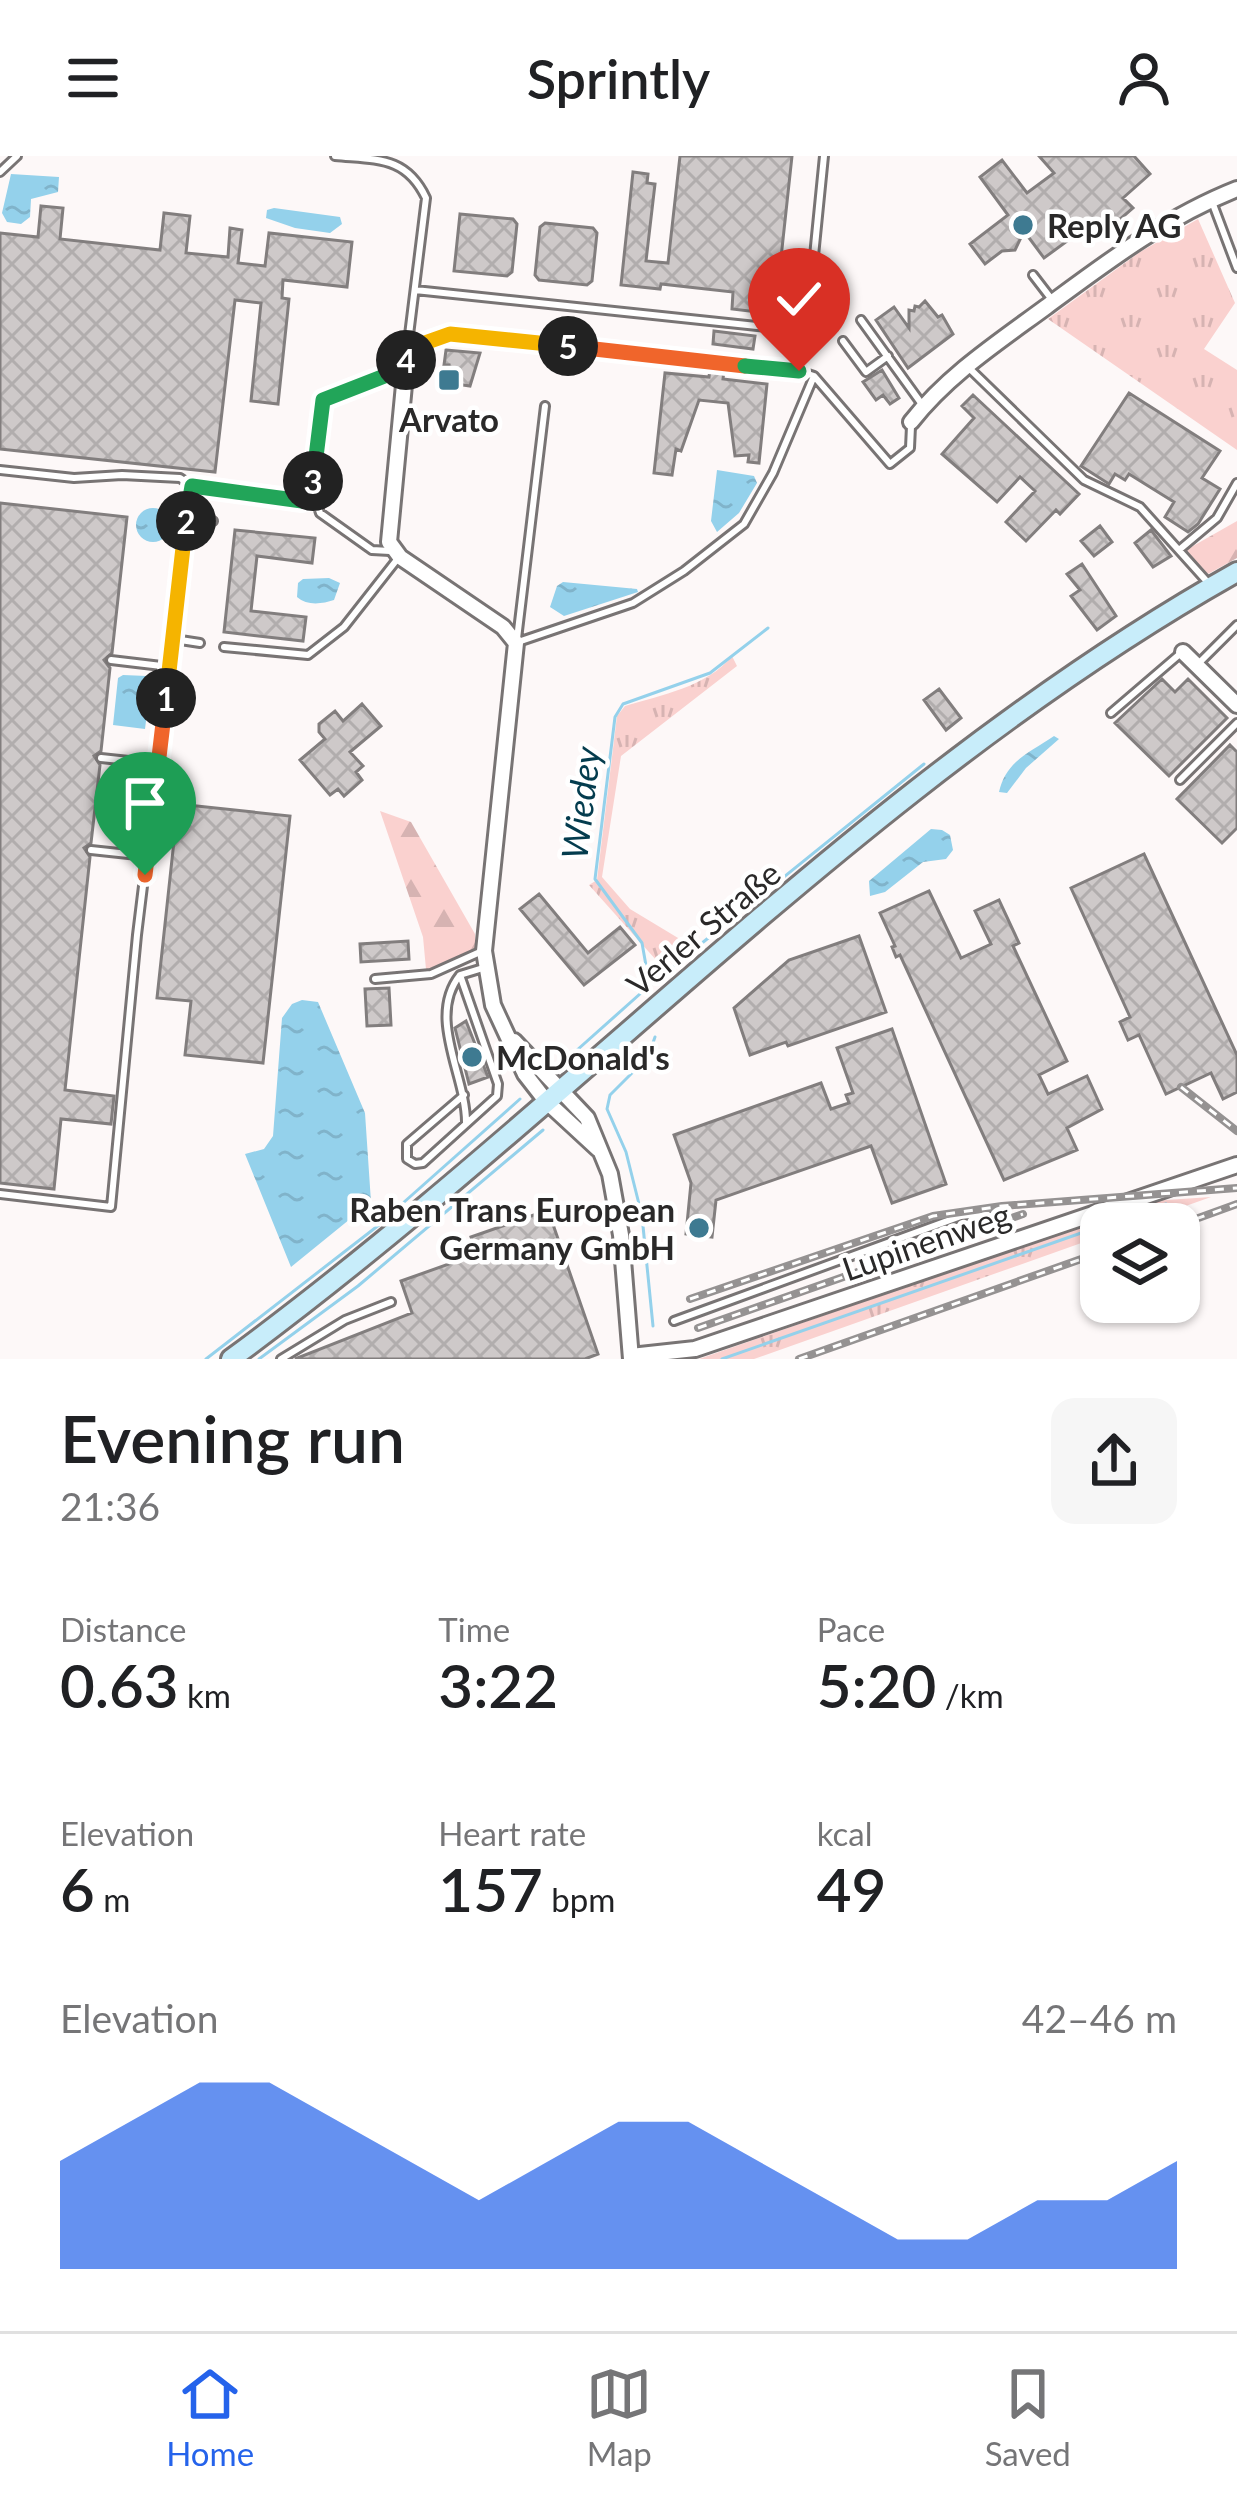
<!DOCTYPE html>
<meta charset="utf-8">
<style>
:root{--surface:#fff;--page:#f6f6f6;--text:#202124;--muted:#757577;--line:#e0e0e0;--accent:#2563eb}
body{margin:0;font-family:Lato,sans-serif;background:var(--page);color:var(--text);height:100vh;display:flex;flex-direction:column;font-size:45px;white-space:nowrap}
*{box-sizing:border-box;margin:0}
p{font-size:39px;color:var(--muted)}
.icon{flex:none;width:66px;height:66px;fill:none;stroke:currentColor;stroke-width:2;stroke-linecap:round;stroke-linejoin:round}
.map{position:relative;height:1203px;overflow:hidden}
.sheet{display:flex;flex-direction:column;background:var(--surface);flex:1}
.sheet>*{flex:none}
.controls{position:absolute;left:1080px;top:1047px;display:grid;gap:24px}
.controls a{display:grid;place-items:center;width:120px;height:120px;border-radius:24px;background:var(--surface);box-shadow:0 3px 9px #0004;font-size:60px}
.pin{position:absolute;display:grid;place-items:center;width:102px;height:102px;color:#fff;margin:-123px -51px;border-radius:50% 50% 50% 0;rotate:-45deg;box-shadow:0 0 12px #0007}
.pin .icon{rotate:45deg}
.km{position:absolute;width:60px;height:60px;margin:-30px;border-radius:50%;background:#222;color:#fff;font-size:33px;line-height:60px;text-align:center}
.round{display:grid;place-items:center;flex:none;width:126px;height:126px;border-radius:24px;background:var(--page)}
.headline{display:flex;align-items:center;justify-content:space-between;height:204px;padding:0 60px}
h1{font-size:66px;font-weight:600;line-height:90px}
.stats{display:grid;grid-template-columns:repeat(3,1fr);gap:18px;height:204px;padding:12px 60px}
.stats div{display:grid;align-content:center}
.stats b{font-size:60px;font-weight:600}
.stats small{font-size:33px;font-weight:400}
.stats p{font-size:33px}
.chart{height:336px;padding:24px 60px}
.chart p{display:flex;justify-content:space-between}
.chart svg{width:100%;height:216px;margin-top:12px;fill:var(--accent);opacity:.7}
header{display:flex;justify-content:space-between;align-items:center;height:156px;padding:0 60px;background:var(--surface);font-size:54px;font-weight:600}
.dock{display:flex;justify-content:space-around;align-items:center;height:168px;border-top:3px solid var(--line);background:var(--surface);font-size:33px;color:var(--muted)}
.dock a{display:grid;justify-items:center;gap:6px}
.dock .active{color:var(--accent)}
.map>svg:first-child{display:block}
.grass{fill:url(#grass-tufts)}
.forest{fill:url(#forest-firs)}
.water{fill:url(#water-ripples)}
.lines{fill:none;stroke-linecap:round;stroke-linejoin:round}
.stream{stroke:#94d1eb;stroke-width:3}
.building{fill:url(#building-cross-hatch);stroke:#827e7e;stroke-width:3}
.lane-casing{stroke:#787474;stroke-width:12}
.street-casing{stroke:#787474;stroke-width:20}
.secondary-casing{stroke:#787474;stroke-width:24}
.lane{stroke:#fff;stroke-width:6}
.street{stroke:#fff;stroke-width:14}
.secondary{stroke:#c8edfa;stroke-width:18}
.rail-casing{stroke:#959292;stroke-width:8}
.rail{stroke:#fff;stroke-width:3;stroke-dasharray:9;stroke-linecap:butt}
.split-1-casing{stroke:#fff;stroke-width:24}
.split-2-casing{stroke:#fff;stroke-width:24}
.split-3-casing{stroke:#fff;stroke-width:24}
.split-4-casing{stroke:#fff;stroke-width:24}
.split-5-casing{stroke:#fff;stroke-width:24}
.split-6-casing{stroke:#fff;stroke-width:24}
.split-7-casing{stroke:#fff;stroke-width:24}
.split-1{stroke:#f0652b;stroke-width:15}
.split-2{stroke:#f5b400;stroke-width:15}
.split-3{stroke:#22a559;stroke-width:15}
.split-4{stroke:#22a559;stroke-width:15}
.split-5{stroke:#f5b400;stroke-width:15}
.split-6{stroke:#f0652b;stroke-width:15}
.split-7{stroke:#22a559;stroke-width:15}
.poi-dot{fill:#3e7a91;stroke:#fff;stroke-width:4.5}
.labels{text-anchor:middle;dominant-baseline:central;stroke-width:9;stroke-linejoin:round;paint-order:stroke}
.poi-label{font-size:33px;font-weight:bold;fill:#2a2929;stroke:#fff;text-anchor:start}
.street-label{font-size:33px;fill:#2a2929;stroke:#fff}
.water-label{font-size:36px;font-style:italic;fill:#043c4e;stroke:#fff}
</style>
<header><svg class="icon" aria-label="menu" viewBox="0 0 24 24"><path d="M4 6h16M4 12h16M4 18h16"/></svg>Sprintly<svg class="icon" aria-label="person" viewBox="0 0 24 24"><circle cx="12" cy="8" r="4"/><path d="M4 21q1-7 8-7t8 7"/></svg></header>
<div class="map">
<svg width="1237" height="1203" viewBox="0 0 1237 1203">
<defs>
<pattern id="grass-tufts" width="24" height="20" patternUnits="userSpaceOnUse" patternTransform="scale(3)"><rect width="24" height="20" fill="#fad1cf"/><path d="M3 7l-1-3M5 7V3M7 7l1-3M15 17l-1-3M17 17v-4M19 17l1-3" fill="none" stroke="#d6b3b2"/></pattern>
<pattern id="forest-firs" width="22" height="20" patternUnits="userSpaceOnUse" patternTransform="scale(3)"><rect width="22" height="20" fill="#fad1cf"/><path d="M5 1l3.5 6h-7zM16 11l3.5 6h-7z" fill="#d6b3b2"/></pattern>
<pattern id="water-ripples" width="26" height="14" patternUnits="userSpaceOnUse" patternTransform="scale(3)"><rect width="26" height="14" fill="#94d1eb"/><path d="M2 4q2-2 4 0t4 0M15 11q2-2 4 0t4 0" fill="none" stroke="#80b3ca"/></pattern>
<pattern id="building-cross-hatch" width="8" height="8" patternUnits="userSpaceOnUse" patternTransform="scale(3)"><rect width="8" height="8" fill="#cec9c9"/><path d="M0 0l8 8M0 8l8-8" fill="none" stroke="#b1adad"/></pattern>
</defs>
<rect width="100%" height="100%" fill="#fdf8f8"/>
<path class="grass" d="M1198 63 1235 147 1204 193 1237 214V294L1048 163 1140 96Z
M732 500 737 510 621 600 602 721 630 753 693 791 665 814 589 729 597 724 617 560 625 550C661 539 707 531 732 500Z
M1211 1041 1135 1068H1101V1080L754 1203H699L1151 1045Z"/>
<path class="forest" d="M1237 365V402L1208 418 1186 394Z
M380 655 411 666 475 778 476 803 427 824 423 781Z"/>
<path class="water" d="M11 18 59 21 58 36 31 43 30 61 21 68 7 66 2 57Z
M274 52 340 61 342 68 330 77 295 72 266 62 267 54Z
M717 314 754 320 757 327 739 357 717 376 711 365Z
M136 369a17 17 0 1 1 34 0a17 17 0 1 1-34 0Z
M329 422 340 427 334 444C322 448 307 450 297 441L298 427 303 423Z
M563 426 637 433 638 436 564 460 550 451 557 430Z
M123 519 147 520 151 525 145 573 113 569 118 522Z
M1054 580 1059 583 1026 612 1007 637 999 636C1006 605 1029 597 1054 580Z
M931 673 942 674 950 679 953 694 946 703 923 706 885 736 870 740 869 725Z
M302 844 318 846 365 957 371 1046 291 1111 245 998 264 993 273 980 282 862 292 848Z"/>
<g class="lines">
<path class="stream" d="M650 832 642 787 595 723 615 561 623 548 710 517 768 472
M567 903 650 829 924 608
M403 1047 520 943
M1106 1068 1166 1048
M653 1170 642 1060 626 996 607 953 610 939 648 901 655 881
M206 1203 388 1062
M259 1203 358 1130 543 974
M722 1203 1101 1070"/>
</g>
<path class="building" d="M680 0H792L781 102 806 104 804 129 778 126 775 158 732 153 733 136 661 128 660 133 621 129 633 16 648 18 647 27 655 28 646 105 668 107Z
M1039 0H1134L1150 18 1123 42 1133 52 1103 78 1093 66 1044 102 1024 75 1015 94 1002 95 985 108 970 88 1008 59 980 21 1002 4 1027 37 1054 17Z
M41 50 63 52 60 83 160 94 164 57 190 60 186 97 228 101 230 72 242 74 238 107 265 110 269 77 352 86 347 131 283 124 282 142 289 143 278 248 251 245 261 147 235 144 215 316 0 293V77L38 81Z
M460 58 513 63 517 68 512 116 507 120 454 115Z
M545 67 593 72 597 77 592 125 587 129 539 124 535 119 540 71Z
M925 145 938 161 942 159 953 178 908 212 876 164 894 151 909 172V154L914 155 915 150 919 151Z
M714 175 755 180 753 193 713 188Z
M446 194 480 197 470 230 449 227V209H444Z
M710 213 724 215 723 223 767 228 759 307 748 306 749 299 735 300 728 247 699 244 681 295 676 293 672 319 654 317 665 217 709 221Z
M882 214 899 242 890 248 883 239 876 244 863 226Z
M1129 237 1220 295 1202 322 1220 333 1198 368 1188 376 1165 361 1174 346 1129 318 1125 324 1115 318 1109 328 1081 310Z
M973 239 1079 338 1060 358 1056 354 1026 385 1006 366 1035 335 1020 321 997 346 942 298 974 262 962 250Z
M0 347 127 361 112 497 104 504 110 512 101 595 94 600 100 609 91 687 84 692 90 701 65 934 114 940 111 968 61 963 54 1033 0 1027Z
M1100 370 1112 386 1094 400 1081 385Z
M235 374 315 382 312 407 257 400 251 455 306 461 303 485 224 476Z
M1151 374 1171 400 1153 411 1135 387Z
M1082 408 1116 460 1097 474 1071 440 1080 434 1067 418Z
M1162 523 1175 536 1188 523 1227 562 1169 620 1115 567Z
M939 533 961 562 946 574 924 544Z
M362 548 381 570 350 596 363 610 356 616 362 624 344 640 338 633 330 639 300 604 325 583 319 576V568L335 555 343 565Z
M1230 589 1237 596V672L1222 687 1177 643Z
M178 648 290 660 263 907 185 899 191 845 157 842Z
M1144 698 1237 899V936L1223 943 1211 917 1166 938 1139 879 1128 884 1120 866 1130 861 1071 732Z
M929 735 961 802 991 788 975 755 999 744 1019 787 1013 790 1067 905 1039 919 1048 938 1087 920 1102 953 1067 972 1077 994 1004 1024 900 799 896 801 892 791 895 790 880 757Z
M539 738 588 797 620 771 635 789 584 829 520 753Z
M859 780 886 856 788 890 786 886 750 899 734 852 789 804Z
M408 785 409 803 361 806 360 788Z
M389 832 391 869 367 870 365 833Z
M466 865 488 921 469 928 455 872Z
M892 873 946 1028 892 1047 871 990 716 1044 712 1081 686 1078 691 1027 674 979 821 927 831 953 849 947 846 939 853 937 837 892Z
M548 1054 598 1198 585 1203H295L412 1157 401 1125 477 1098 471 1081Z"/>
<g class="lines">
<defs>
<path id="lane" d="M335 0C377 4 406 0 426 42L408 187 419 189 450 178 799 215 814 220 890 308 910 292 911 270
M0 16 17 0
M1211 43 1237 112
M1033 119 1053 145
M415 134 795 174 808 160 824 0
M861 164 921 247
M843 185 866 216 888 200
M969 212 1084 324 1140 351 1211 430
M0 314 74 322 122 319 180 322 192 330 270 342 315 343
M186 362 213 365
M1179 394 1217 362 1237 327
M390 395 372 394 320 357 312 333 323 244 401 214
M174 483 200 487
M517 483 545 250
M518 486 633 447 684 415 744 368 773 317 814 220
M224 491 308 499 344 471 399 401
M111 504 170 511
M1197 509 1237 469
M1111 557 1181 497
M101 602 157 608
M1180 624 1237 567
M91 694 147 700
M460 819 498 928 497 940 423 1007 415 1008 407 1003V988L464 939
M375 823 431 818 480 796
M466 968C467 921 426 862 460 819L483 812
M0 1038 111 1051 137 779 192 330
M674 1165 961 1060 986 1057
M281 1203 345 1164 391 1146"/>
<path id="street" d="M408 187 389 386 400 401 503 471 516 487 484 795 493 849 525 918 546 945 598 993
M911 266C948 219 997 187 1046 151 1107 106 1166 61 1237 33
M1183 496 1237 549
M514 885 587 962 610 1018 621 1079 631 1203
M631 1200 695 1193 1237 1009"/>
<path id="secondary" d="M231 1203C574 951 863 626 1237 416"/>
</defs>
<use href="#lane" class="lane-casing"/>
<use href="#street" class="street-casing"/>
<use href="#secondary" class="secondary-casing"/>
<use href="#lane" class="lane"/>
<use href="#street" class="street"/>
<use href="#secondary" class="secondary"/>
<defs>
<path id="rail" d="M1181 931 1237 975
M1179 1069 1237 1048
M690 1143 933 1060 1002 1050 1237 1032
M698 1172 1023 1058
M799 1203 1101 1096"/>
</defs>
<use href="#rail" class="rail-casing"/>
<use href="#rail" class="rail"/>
</g>
<g class="lines">
<defs>
<path id="split-1" d="M145 719 166 542"/>
<path id="split-2" d="M166 542 186 365"/>
<path id="split-3" d="M186 365 192 330 302 345 315 343 313 325"/>
<path id="split-4" d="M313 325 323 244 405 212 406 204"/>
<path id="split-5" d="M406 204 408 188 419 189 450 178 568 190"/>
<path id="split-6" d="M568 190 745 210"/>
<path id="split-7" d="M745 210 799 215"/>
</defs>
<use href="#split-1" class="split-1-casing"/>
<use href="#split-2" class="split-2-casing"/>
<use href="#split-3" class="split-3-casing"/>
<use href="#split-4" class="split-4-casing"/>
<use href="#split-5" class="split-5-casing"/>
<use href="#split-6" class="split-6-casing"/>
<use href="#split-7" class="split-7-casing"/>
<use href="#split-1" class="split-1"/>
<use href="#split-2" class="split-2"/>
<use href="#split-3" class="split-3"/>
<use href="#split-4" class="split-4"/>
<use href="#split-5" class="split-5"/>
<use href="#split-6" class="split-6"/>
<use href="#split-7" class="split-7"/>
</g>
<g class="poi-dot">
<circle cx="1023" cy="69" r="12"/>
<rect x="437" y="212" width="24" height="24" rx="6"/>
<circle cx="472" cy="901" r="12"/>
<circle cx="699" cy="1072" r="12"/>
</g>
<g class="labels">
<g class="poi-label">
<text x="1047" y="69">Reply AG</text>
<text x="449" y="263" text-anchor="middle">Arvato</text>
<text x="496" y="901">McDonald's</text>
<text x="675" y="1053" text-anchor="end">Raben Trans European<tspan x="675" dy="38">Germany GmbH</tspan></text>
</g>
<g class="street-label">
<text transform="translate(703 772) rotate(-40)">Verler Straße</text>
<text transform="translate(926 1085) rotate(-19)">Lupinenweg</text>
</g>
<g class="water-label">
<text transform="translate(580 647) rotate(-83)">Wiedey</text>
</g>
</g>
</svg>
<div class="controls">
<a><svg class="icon" aria-label="layers" viewBox="0 0 24 24"><path d="M12 4l9 5-9 5-9-5zM3 14l9 5 9-5"/></svg></a>
</div>
<div class="pin" style="left:145px;top:719px;background:#1e9e55"><svg class="icon" aria-label="arrive" viewBox="0 0 24 24"><path d="M6 21V4h12l-3 4 3 4H6"/></svg></div>
<div class="pin" style="left:799px;top:215px;background:#d93025"><svg class="icon" aria-label="check" viewBox="0 0 24 24"><path d="M5 12l5 5 9-10"/></svg></div>
<b class="km" style="left:166px;top:542px">1</b>
<b class="km" style="left:186px;top:365px">2</b>
<b class="km" style="left:313px;top:325px">3</b>
<b class="km" style="left:406px;top:204px">4</b>
<b class="km" style="left:568px;top:190px">5</b>
</div>
<section class="sheet">
<div class="headline"><div><h1>Evening run</h1><p>21:36</p></div><a class="round"><svg class="icon" aria-label="share" viewBox="0 0 24 24"><path d="M12 15V3M7 8l5-5 5 5M5 13v7h14v-7"/></svg></a></div>
<div class="stats">
<div><p>Distance</p><b>0.63<small> km</small></b></div>
<div><p>Time</p><b>3:22</b></div>
<div><p>Pace</p><b>5:20<small> /km</small></b></div>
</div>
<div class="stats">
<div><p>Elevation</p><b>6<small> m</small></b></div>
<div><p>Heart rate</p><b>157<small> bpm</small></b></div>
<div><p>kcal</p><b>49</b></div>
</div>
<div class="chart"><p><span>Elevation</span>42–46 m</p>
<svg viewBox="0 0 160 44" preserveAspectRatio="none"><path d="M0 44V22L10 14L20 6L30 6L40 14L50 22L60 30L70 22L80 14L90 14L100 22L110 30L120 38L130 38L140 30L150 30L160 22V44z"/></svg>
</div>
</section>
<nav class="dock">
<a class="active"><svg class="icon" aria-label="home" viewBox="0 0 24 24"><path d="M3 11l9-7 9 7M6 9v11h12V9"/></svg>Home</a>
<a><svg class="icon" aria-label="map" viewBox="0 0 24 24"><path d="M3 6l6-2 6 2 6-2v14l-6 2-6-2-6 2zM9 4v14M15 6v14"/></svg>Map</a>
<a><svg class="icon" aria-label="saved" viewBox="0 0 24 24"><path d="M7 4h10v16l-5-4-5 4z"/></svg>Saved</a>
</nav>
